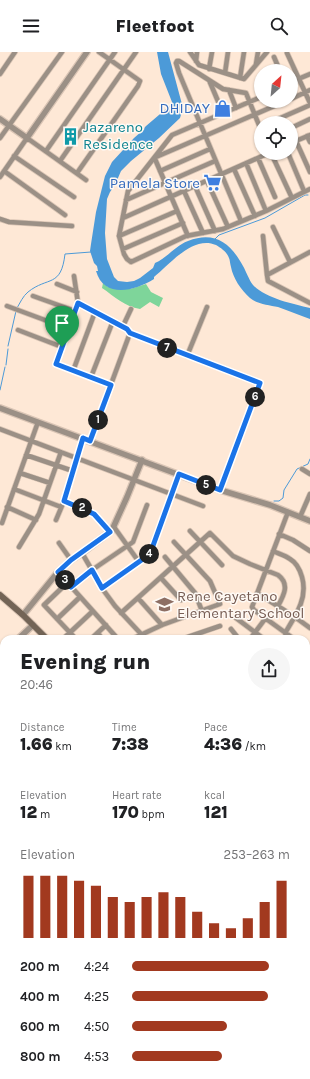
<!DOCTYPE html>
<meta charset="utf-8">
<style>
:root{--surface:#fff;--page:#f6f6f6;--text:#202124;--muted:#757577;--accent:#a2391f}
body{margin:0;font-family:Karla,sans-serif;background:var(--page);color:var(--text);height:100vh;display:flex;flex-direction:column;font-size:15px;white-space:nowrap}
*{box-sizing:border-box;margin:0}
p{font-size:13px;color:var(--muted)}
.icon{flex:none;width:22px;height:22px;fill:none;stroke:currentColor;stroke-width:2;stroke-linecap:round;stroke-linejoin:round}
.map{position:relative;flex:1;overflow:hidden}
.drawer{position:absolute;left:0px;top:583px;width:310px;height:444px;display:flex;flex-direction:column;background:var(--surface);border-radius:12px 12px 0 0;box-shadow:0 1px 3px #0004}
.drawer>*{flex:none}
.needle{width:26px;rotate:27deg}
.controls{position:absolute;left:254px;top:12px;display:grid;gap:8px}
.controls a{display:grid;place-items:center;width:44px;height:44px;border-radius:50%;background:var(--surface);box-shadow:0 1px 3px #0004;font-size:20px}
.pin{position:absolute;display:grid;place-items:center;width:34px;height:34px;color:#fff;margin:-41px -17px;border-radius:50% 50% 50% 0;rotate:-45deg;box-shadow:0 0 4px #0007}
.pin .icon{rotate:45deg}
.km{position:absolute;width:20px;height:20px;margin:-10px;border-radius:50%;background:#222;color:#fff;font-size:11px;line-height:20px;text-align:center}
.round{display:grid;place-items:center;flex:none;width:42px;height:42px;border-radius:21px;background:var(--page)}
.headline{display:flex;align-items:center;justify-content:space-between;height:68px;padding:0 20px}
h1{font-size:22px;font-weight:800;line-height:30px}
.figures{display:grid;grid-template-columns:repeat(3,1fr);gap:6px;height:68px;padding:4px 20px}
.figures div{display:grid;align-content:center}
.figures b{font-size:17px;font-weight:800}
.figures small{font-size:11px;font-weight:400}
.figures p{font-size:11px}
.chart{height:112px;padding:8px 20px}
.chart p{display:flex;justify-content:space-between}
.chart svg{width:100%;height:72px;margin-top:4px;stroke:var(--accent);stroke-width:6}
ul{padding:0 20px;list-style:none;font-size:13px}
li{display:grid;grid-template-columns:64px 48px 1fr;align-items:center;height:30px}
li i{height:10px;border-radius:5px;background:var(--accent)}
header{display:flex;justify-content:space-between;align-items:center;height:52px;padding:0 20px;background:var(--surface);font-size:18px;font-weight:800}
.map>svg:first-child{display:block}
.green{fill:#90e1a9}
.forest{fill:#7ed59a}
.water{fill:#4c9ad8}
.lines{fill:none;stroke-linecap:round;stroke-linejoin:round}
.stream{stroke:#4c9ad8;stroke-width:1}
.river{stroke:#4c9ad8;stroke-width:7}
.minor-casing{stroke:#dac5b5;stroke-width:6}
.tertiary-casing{stroke:#dac5b5;stroke-width:8}
.secondary-casing{stroke:#dac5b5;stroke-width:8}
.minor{stroke:#9b9086;stroke-width:4.5}
.tertiary{stroke:#9b9086;stroke-width:5.5}
.secondary{stroke:#736456;stroke-width:6}
.route-casing{stroke:#fff;stroke-width:8}
.route{stroke:#1a73e8;stroke-width:5}
.labels{text-anchor:middle;dominant-baseline:central;stroke-width:3;stroke-linejoin:round;paint-order:stroke}
.shop-label{font-size:15px;fill:#366cbe;stroke:#fef9f4;text-anchor:end}
.culture-label{font-size:15px;fill:#0d838f;stroke:#fef9f4;text-anchor:start}
.education-label{font-size:15px;fill:#785e54;stroke:#fef9f4;text-anchor:start}
</style>
<header><svg class="icon" aria-label="menu" viewBox="0 0 24 24"><path d="M4 6h16M4 12h16M4 18h16"/></svg>Fleetfoot<svg class="icon" aria-label="search" viewBox="0 0 24 24"><circle cx="10" cy="10" r="6"/><path d="M15 15l6 6"/></svg></header>
<div class="map">
<svg width="310" height="1027" viewBox="0 0 310 1027">
<rect width="100%" height="100%" fill="#fee8d6"/>
<path class="green" d="M310 702V803L306 805V706Z"/>
<path class="forest" d="M103 231 108 235 130 237 146 232 151 240 163 246 159 255 150 250 140 257C125 255 114 244 102 236Z"/>
<path class="water" d="M157 0H168L183 56 180 66 159 86 131 109 121 119 115 133 110 140 107 147 105 181 107 207 114 225 118 229 127 230 134 229 140 226 153 216 155 211C167 206 175 194 188 189 214 179 230 190 243 214 246 219 249 228 253 233 265 246 293 252 310 256V267C299 263 289 259 278 255 269 253 257 252 250 246 241 238 233 226 231 215 230 212 230 208 229 206 227 200 221 196 216 193 193 183 170 212 154 225V227C135 239 104 247 96 219H98L97 214 94 211 90 199 91 192 96 160 105 124 112 110 134 86 142 79 166 63 171 56 172 50 161 22Z"/>
<g class="lines">
<path class="stream" d="M215 187 219 183 265 166 305 143H308
M17 256C20 251 23 244 28 240 48 224 61 236 65 202L91 200
M8 294 16 259
M6 313 8 297
M0 338 5 315
M274 449H279L283 446 284 438 297 417 308 412 310 407"/>
<path class="river" d="M148 77 175 54"/>
<defs>
<path id="minor" d="M190 0 199 13 244 27 267 0
M287 1 310 51
M274 5 280 19
M196 9 197 0
M256 12 258 0
M209 17 212 0
M225 21 228 0
M0 22 15 0
M240 26 244 0
M209 28 223 61
M291 30 310 22
M229 38 236 56
M261 45 172 83 128 139 119 184 124 202 127 207 131 210 186 184 223 177 266 159 310 137
M291 47 310 38
M269 71 310 53
M291 76 310 67
M307 84 310 90
M0 86 62 0
M296 89 310 120
M291 91 310 83
M46 99 115 0
M271 101 292 146
M288 101 304 139
M14 104 74 145
M156 105 286 49
M258 106 275 145
M155 107 188 184
M60 109 136 0
M246 111 266 159
M234 117 255 164
M4 119 65 163
M160 119 210 97
M77 121 138 34 140 29 99 0
M0 125 27 86 86 128
M207 129 228 175
M195 134 215 179
M184 139 203 181
M126 148 215 109
M123 166 269 101
M0 167 9 170 72 174
M241 169 179 21 176 11 177 9H179L223 37 246 41 261 78
M273 175 290 210
M119 184 177 159
M263 184 267 223
M123 197 183 171
M310 200 267 223 268 229 310 251
M74 224 78 251 56 312 111 333
M57 232 77 240
M33 244 75 259
M78 251 127 277 130 281
M7 254 69 277
M123 274 131 257
M18 278 62 295
M130 281 260 331 220 438
M187 304 207 255
M73 319 95 260
M91 325 113 269
M0 377 203 454
M90 389 130 281
M26 403 73 419
M302 417 310 422
M20 421 50 431
M14 437 61 455
M64 449 94 462 110 480
M7 455 36 468
M288 460 252 555 254 558 294 587
M300 465 310 442
M56 468 64 449 83 386
M2 471 38 370
M114 475 139 510
M190 479 222 513
M279 482 293 488 310 499
M59 491 71 508
M19 495 39 462 61 400
M273 499C279 502 285 503 290 507 297 511 300 518 302 525 308 546 296 563 285 581
M82 501 104 539 115 554 142 583 144 587
M165 505 195 541 202 559
M58 520 118 587
M161 526 181 548
M67 531 44 553 76 587
M71 535 92 518 133 490 147 453
M102 536 149 502 179 422
M257 541 295 565 310 576
M138 546 162 573
M121 561 210 481 233 504 250 512 278 523C290 532 284 543 278 554
M236 566 264 587
M57 567 80 545
M231 577 239 587
M98 581 102 587
M63 587 93 559
M91 587 106 573
M132 587 162 573 220 552 210 529 174 490
M182 587 220 574
M250 587 265 567
M306 596 310 600
M0 636 4 631
M306 655 310 649
M0 662 4 664
M306 669 310 672
M0 685 4 688
M306 692 310 695
M0 710 4 706
M0 803 4 797
M0 813 4 815
M308 832 310 838
M306 849 310 848
M0 853 4 863
M306 878 310 874
M0 892 4 890
M306 907 310 902
M306 1013 310 1012
M0 1019 4 1018
M269 1023 271 1027
M102 1024 105 1023
M84 1027 89 1024
M120 1027 126 1023"/>
<path id="tertiary" d="M0 67 27 86 87 0
M0 356 220 438 270 453 310 469
M23 563 58 520 71 508 82 501 112 478 127 445 142 408
M18 587 33 573
M0 605 4 601
M306 618 310 612
M306 704 310 701
M0 786 4 788
M306 937 310 933
M0 966 4 970
M22 1023 24 1027
M201 1027 212 1023"/>
<path id="secondary" d="M0 543 23 563 47 587
M212 1023 213 1027"/>
</defs>
<use href="#minor" class="minor-casing"/>
<use href="#tertiary" class="tertiary-casing"/>
<use href="#secondary" class="secondary-casing"/>
<use href="#minor" class="minor"/>
<use href="#tertiary" class="tertiary"/>
<use href="#secondary" class="secondary"/>
</g>
<g class="lines">
<defs>
<path id="route" d="M78 251 127 277 130 281 260 331 220 438 179 422 150 502 102 536 92 518 71 535 58 520 71 508 110 480 94 462 64 449 83 386 90 389 111 333 56 312Z"/>
</defs>
<use href="#route" class="route-casing"/>
<use href="#route" class="route"/>
</g>
<defs>
<symbol id="shop-bare" viewBox="-9 -9 18 18"><path d="M-5-2.5h2.3a2.7 3.5 0 0 1 5.4 0H5L5.5 6h-11ZM-1.5-2.5h3a1.5 2.3 0 0 0-3 0Z" fill="#3f7fe0" stroke="#fef9f4" stroke-width="2.5" paint-order="stroke"/></symbol>
<symbol id="building-bare" viewBox="-9 -9 18 18"><path d="M-4-6H4V6H1V3H-1V6H-4ZM-2.5-4.3h1.7v1.8h-1.7ZM.8-4.3h1.7v1.8H.8ZM-2.5-1h1.7V.8h-1.7ZM.8-1h1.7V.8H.8Z" fill="#0f9aa8" stroke="#fef9f4" stroke-width="2.5" paint-order="stroke"/></symbol>
<symbol id="supermarket-bare" viewBox="-9 -9 18 18"><path d="M-6-5.5h2.5l.6 2H6L4.5 2H-2.5L-4.4-4H-6ZM-1.5 3.2a1.3 1.3 0 1 0 .1 0ZM3 3.2a1.3 1.3 0 1 0 .1 0Z" fill="#3f7fe0" stroke="#fef9f4" stroke-width="2.5" paint-order="stroke"/></symbol>
<symbol id="school-bare" viewBox="-9 -9 18 18"><path d="M0-5L7-2L0 1L-7-2ZM-4 1L0 2.5L4 1V4Q0 6-4 4Z" fill="#8d6e63" stroke="#fef9f4" stroke-width="2.5" paint-order="stroke"/></symbol>
</defs>
<g fill-rule="evenodd">
<use href="#shop-bare" x="210" y="44" width="25" height="25"/>
<use href="#building-bare" x="58" y="72" width="25" height="25"/>
<use href="#supermarket-bare" x="200" y="118" width="25" height="25"/>
<use href="#school-bare" x="152" y="540" width="25" height="25"/>
</g>
<g class="labels">
<g class="shop-label">
<text x="210" y="56">DHIDAY</text>
<text x="200" y="131">Pamela Store</text>
</g>
<g class="culture-label">
<text x="83" y="75">Jazareno<tspan x="83" dy="17">Residence</tspan></text>
</g>
<g class="education-label">
<text x="177" y="544">Rene Cayetano<tspan x="177" dy="17">Elementary School</tspan></text>
</g>
</g>
</svg>
<div class="controls">
<a><svg class="needle" viewBox="-14 -14 28 28"><path d="M0-13l5 13h-10z" fill="#e53935"/><path d="M0 13l5-13h-10z" fill="#757577"/></svg></a>
<a><svg class="icon" aria-label="locate" viewBox="0 0 24 24"><circle cx="12" cy="12" r="6"/><path d="M12 2v4M12 18v4M2 12h4M18 12h4"/></svg></a>
</div>
<div class="pin" style="left:62px;top:295px;background:#1e9e55"><svg class="icon" aria-label="arrive" viewBox="0 0 24 24"><path d="M6 21V4h12l-3 4 3 4H6"/></svg></div>
<b class="km" style="left:98px;top:368px">1</b>
<b class="km" style="left:82px;top:456px">2</b>
<b class="km" style="left:65px;top:528px">3</b>
<b class="km" style="left:149px;top:502px">4</b>
<b class="km" style="left:206px;top:433px">5</b>
<b class="km" style="left:255px;top:345px">6</b>
<b class="km" style="left:167px;top:296px">7</b>
<section class="drawer">
<div class="headline"><div><h1>Evening run</h1><p>20:46</p></div><a class="round"><svg class="icon" aria-label="share" viewBox="0 0 24 24"><path d="M12 15V3M7 8l5-5 5 5M5 13v7h14v-7"/></svg></a></div>
<div class="figures">
<div><p>Distance</p><b>1.66<small> km</small></b></div>
<div><p>Time</p><b>7:38</b></div>
<div><p>Pace</p><b>4:36<small> /km</small></b></div>
</div>
<div class="figures">
<div><p>Elevation</p><b>12<small> m</small></b></div>
<div><p>Heart rate</p><b>170<small> bpm</small></b></div>
<div><p>kcal</p><b>121</b></div>
</div>
<div class="chart"><p><span>Elevation</span>253–263 m</p>
<svg viewBox="0 0 160 44" preserveAspectRatio="none"><path d="M5 44V6M15 44V6M25 44V6M35 44V9M45 44V12M55 44V19M65 44V22M75 44V19M85 44V16M95 44V19M105 44V28M115 44V35M125 44V38M135 44V32M145 44V22M155 44V9"/></svg>
</div>
<ul>
<li><b>200 m</b>4:24<i style="width:87%"></i></li>
<li><b>400 m</b>4:25<i style="width:86%"></i></li>
<li><b>600 m</b>4:50<i style="width:60%"></i></li>
<li><b>800 m</b>4:53<i style="width:57%"></i></li>
</ul>
</section>
</div>
